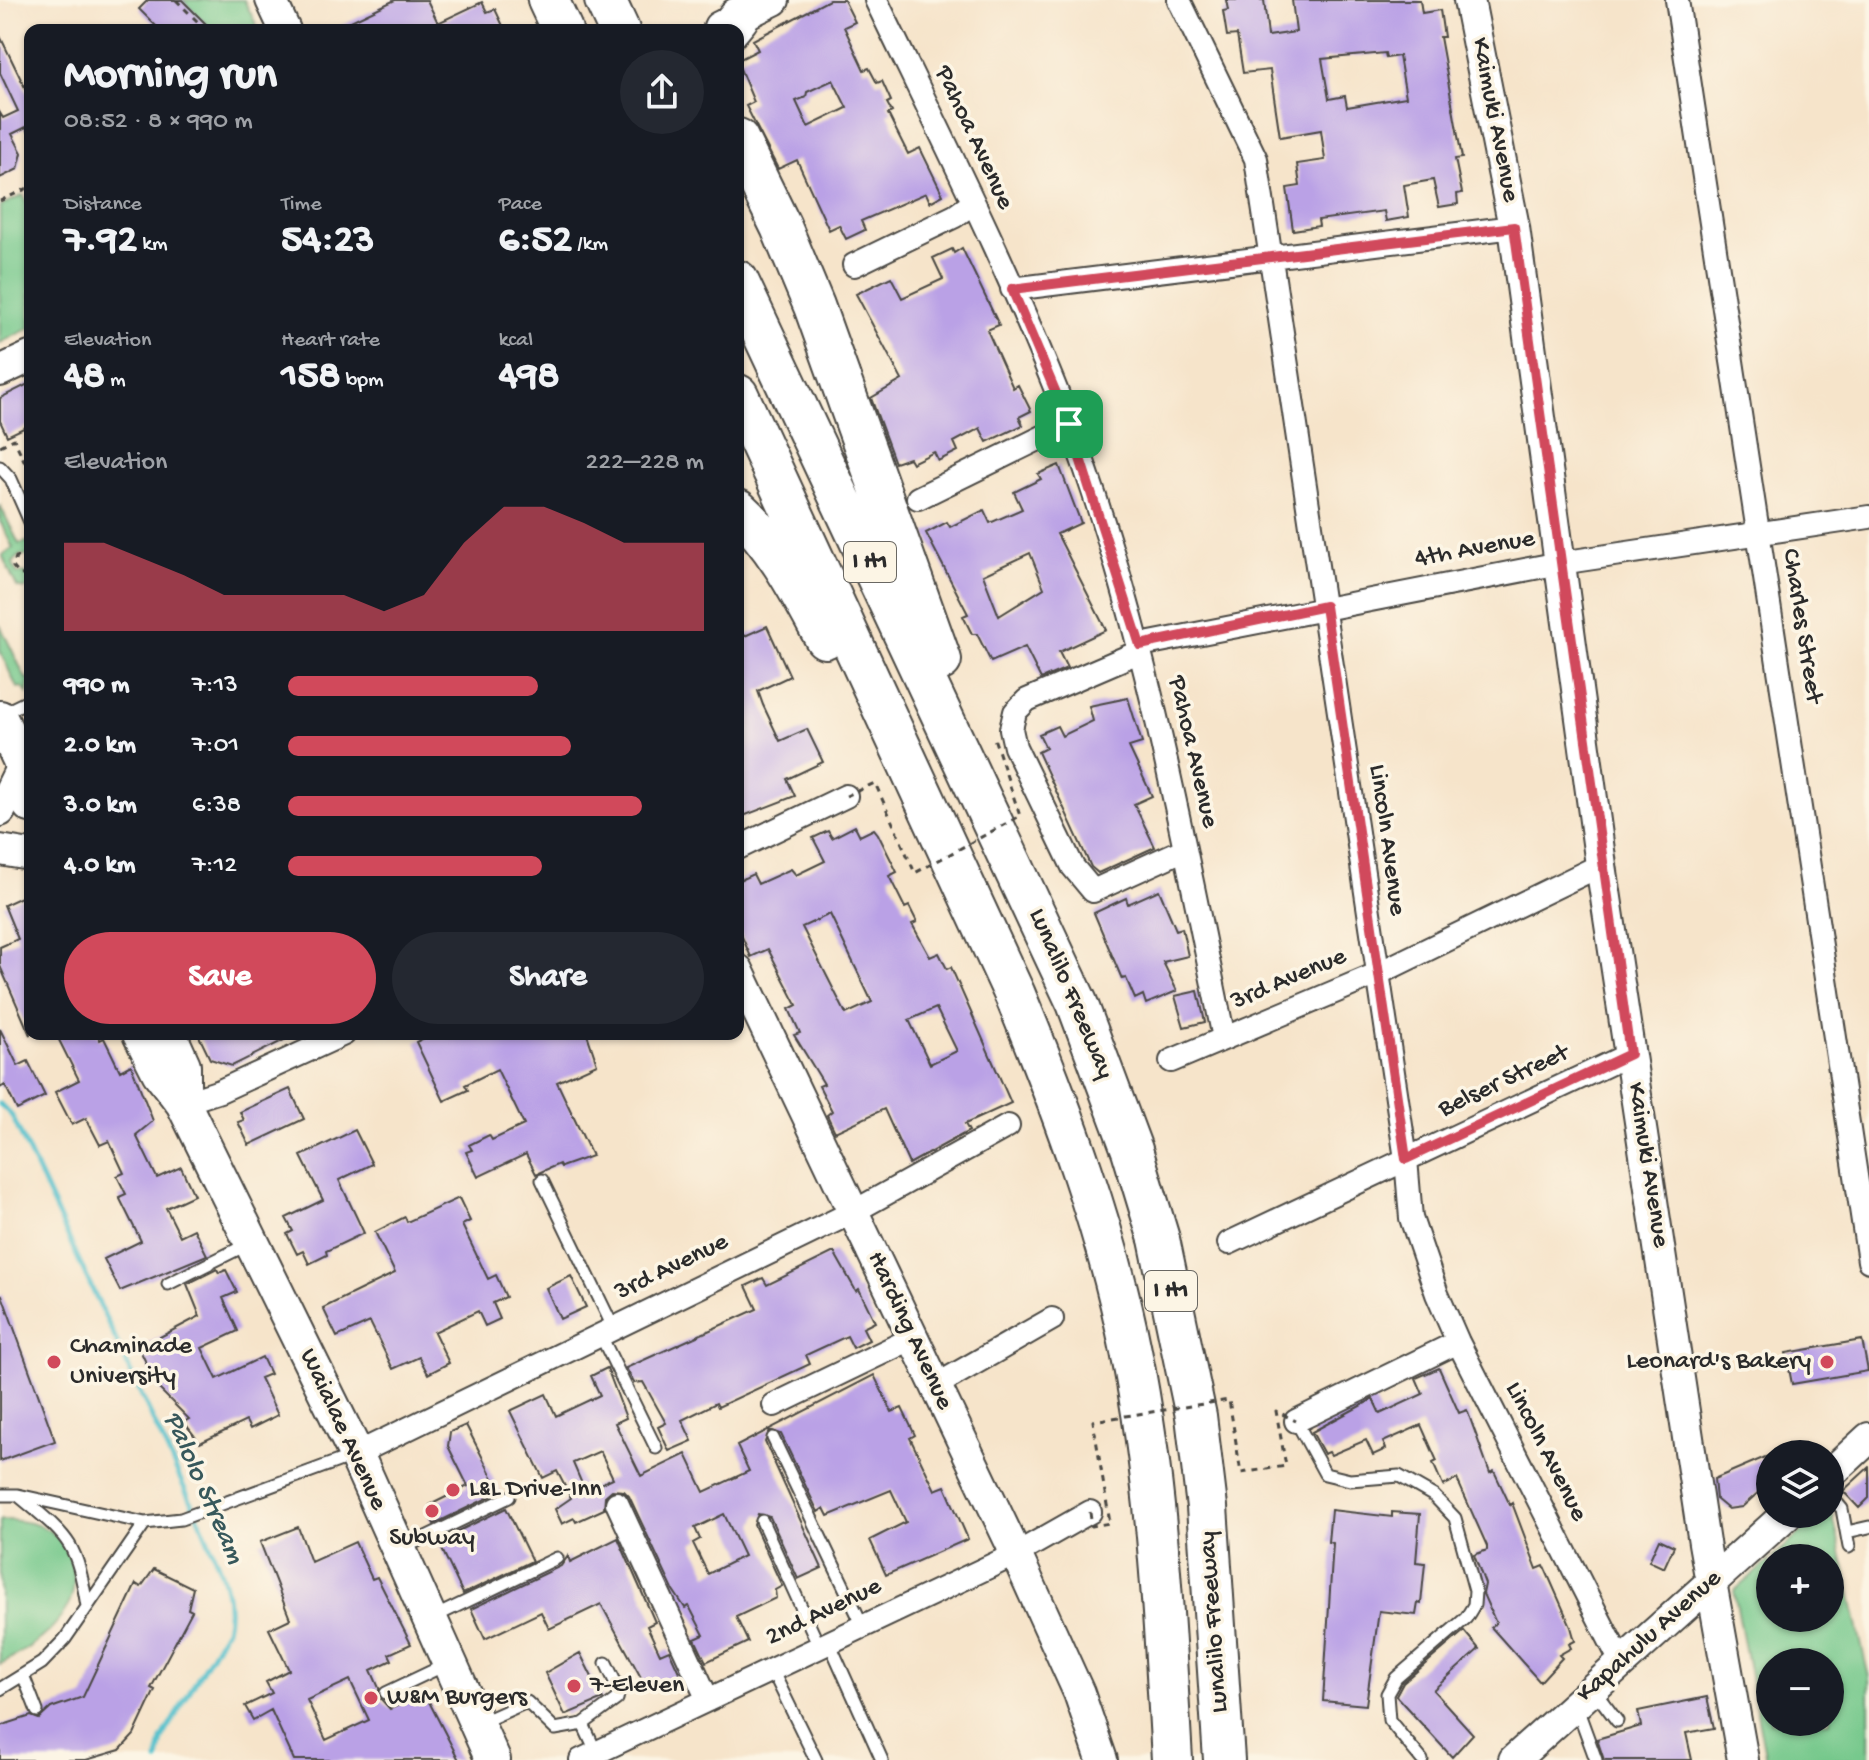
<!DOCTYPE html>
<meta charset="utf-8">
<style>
:root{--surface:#171b24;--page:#242831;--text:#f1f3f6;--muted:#9ea1a6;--accent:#d1495b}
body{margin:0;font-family:"Gochi Hand",sans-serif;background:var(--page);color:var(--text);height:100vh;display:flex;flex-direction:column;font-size:30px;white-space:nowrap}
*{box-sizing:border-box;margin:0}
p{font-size:26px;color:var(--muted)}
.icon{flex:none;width:44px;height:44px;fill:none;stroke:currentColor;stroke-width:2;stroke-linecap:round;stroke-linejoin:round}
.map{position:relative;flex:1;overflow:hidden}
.panel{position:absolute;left:24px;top:24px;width:720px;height:1016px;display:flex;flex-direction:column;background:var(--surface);border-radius:16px;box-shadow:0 2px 6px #0004}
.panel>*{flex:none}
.tools{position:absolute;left:1756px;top:1440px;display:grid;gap:16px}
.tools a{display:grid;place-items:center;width:88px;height:88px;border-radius:50%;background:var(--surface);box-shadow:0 2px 6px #0004;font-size:40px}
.pin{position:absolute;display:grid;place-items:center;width:68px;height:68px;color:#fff;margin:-34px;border-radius:16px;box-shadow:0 4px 12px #0006}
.round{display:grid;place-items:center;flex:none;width:84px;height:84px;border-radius:42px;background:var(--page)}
.headline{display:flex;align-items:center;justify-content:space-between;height:136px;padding:0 40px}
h1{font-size:44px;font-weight:700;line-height:60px}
.stats{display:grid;grid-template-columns:repeat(3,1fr);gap:12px;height:136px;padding:8px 40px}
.stats div{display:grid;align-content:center}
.stats b{font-size:40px;font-weight:700}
.stats small{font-size:22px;font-weight:400}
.stats p{font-size:22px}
.chart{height:224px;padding:16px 40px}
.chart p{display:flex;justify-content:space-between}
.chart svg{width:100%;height:144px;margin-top:8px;fill:var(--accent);opacity:.7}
.cta{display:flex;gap:16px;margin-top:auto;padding:16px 40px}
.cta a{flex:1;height:92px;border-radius:48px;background:var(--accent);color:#fff;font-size:32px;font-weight:700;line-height:92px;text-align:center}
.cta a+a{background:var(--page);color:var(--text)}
ul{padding:0 40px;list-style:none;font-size:26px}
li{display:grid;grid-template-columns:128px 96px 1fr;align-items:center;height:60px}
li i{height:20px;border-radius:10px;background:var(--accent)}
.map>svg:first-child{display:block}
.green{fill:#75c88b;stroke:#507a5b;stroke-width:2;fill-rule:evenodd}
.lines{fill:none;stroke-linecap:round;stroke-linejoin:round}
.stream{stroke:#53c0cc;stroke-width:5}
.building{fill:#baa1e6;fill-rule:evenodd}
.lane-casing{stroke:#494743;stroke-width:15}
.street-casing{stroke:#494743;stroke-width:26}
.secondary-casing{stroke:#494743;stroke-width:34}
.primary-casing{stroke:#494743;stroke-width:38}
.highway-casing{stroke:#494743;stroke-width:44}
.path{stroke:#494743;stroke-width:3;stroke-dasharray:6 6;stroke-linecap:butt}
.lane{stroke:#fff;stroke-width:11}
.street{stroke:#fff;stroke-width:22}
.secondary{stroke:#fff;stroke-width:30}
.primary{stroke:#fff;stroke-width:34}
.highway{stroke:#fff;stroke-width:40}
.path-bridge{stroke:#494743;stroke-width:3;stroke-dasharray:6 6;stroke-linecap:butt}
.route-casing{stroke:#fff;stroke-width:16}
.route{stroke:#d1495b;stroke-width:10}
.poi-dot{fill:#d1495b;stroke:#fcf5e5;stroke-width:3}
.labels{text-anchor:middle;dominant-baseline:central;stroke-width:7;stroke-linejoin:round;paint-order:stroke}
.shield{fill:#fcf5e5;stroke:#6a6863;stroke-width:2}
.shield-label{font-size:24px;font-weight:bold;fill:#2b2b2b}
.street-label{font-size:26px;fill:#2b2b2b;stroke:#fcf5e5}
.poi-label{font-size:26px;fill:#2b2b2b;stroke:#fcf5e5;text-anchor:start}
.water-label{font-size:28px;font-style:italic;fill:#37585b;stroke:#fcf5e5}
</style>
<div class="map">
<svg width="1869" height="1760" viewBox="0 0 1869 1760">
<rect width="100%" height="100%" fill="#fcf5e5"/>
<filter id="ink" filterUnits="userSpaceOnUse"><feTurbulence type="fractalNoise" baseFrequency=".0125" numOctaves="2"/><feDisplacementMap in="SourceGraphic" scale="16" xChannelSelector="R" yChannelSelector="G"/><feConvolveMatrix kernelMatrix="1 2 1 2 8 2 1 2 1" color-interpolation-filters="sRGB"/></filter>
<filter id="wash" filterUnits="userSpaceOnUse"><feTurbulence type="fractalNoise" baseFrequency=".006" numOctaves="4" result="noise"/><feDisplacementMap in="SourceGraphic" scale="32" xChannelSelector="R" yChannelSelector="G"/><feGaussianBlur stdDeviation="1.8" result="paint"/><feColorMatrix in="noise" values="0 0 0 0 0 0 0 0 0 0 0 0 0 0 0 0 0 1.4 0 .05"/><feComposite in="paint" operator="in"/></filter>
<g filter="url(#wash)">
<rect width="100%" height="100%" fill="#f6e4ca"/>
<path class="green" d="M182 0H244L259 30H212Z
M23 195 30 210V328L0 343V206Z
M0 505 19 544 30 541V556L20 555 13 563 17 573 30 574V586L23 589 17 587 2 555 13 548 0 521Z
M0 625 26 679 30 678 27 693 23 687 17 688 0 651Z
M1831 1507 1869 1678V1760H1766L1734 1591 1770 1560V1618H1830V1558H1772L1823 1514H1830ZM1830 1662V1722H1770V1662Z
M0 1520C28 1520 55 1525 67 1552 92 1605 43 1642 0 1664Z"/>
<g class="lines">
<path class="stream" d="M0 1104 12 1116 203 1528C216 1561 235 1594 226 1629L162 1739 158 1760"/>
</g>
<g id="blocks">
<path class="building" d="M148 0H182L212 30H160L139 9Z
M395 0H427L438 23 482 2 487 12 495 9 505 30H332Z
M829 0H844L855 22 844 27 864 70 869 68 877 83 882 81 891 101 887 103 892 112 888 114 908 154 920 148 943 195 930 202 926 193 861 221 865 230 846 239 839 225 829 230 797 160 778 169 746 106 754 102 738 64V60L758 50 753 40ZM833 80 847 108 808 127 796 101 806 97 807 92Z
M1226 0H1264L1268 36 1296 32 1292 0H1420L1422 13 1440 10 1444 37H1440L1462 158 1455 159 1462 193 1457 194 1458 204 1439 207 1433 180 1404 185 1409 217 1386 221 1384 211 1318 220 1319 226 1293 230 1287 188 1300 186 1297 164 1325 160 1321 130 1280 137 1270 70 1243 73 1237 35 1227 36 1223 11 1228 10ZM1385 53 1386 58 1399 56 1406 97 1347 107 1345 96 1329 99 1322 59Z
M0 36 30 98V134L26 127 12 134 22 153 18 169 0 178V113L3 118 18 111 0 73Z
M962 248 999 325 987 330 1013 388 1018 385 1031 411 1019 417 1023 425 987 442 980 428 954 442 958 451 938 461 934 452 912 463 909 458 895 463 871 398 902 380 856 294 891 277 902 298 943 279 933 258 952 249 954 253Z
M30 383V425L7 436 0 421V398Z
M1059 465 1081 523 1057 534 1106 630 1059 652 1067 668 1041 679 1025 647 991 662 977 634H972L963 616 968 614 926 533 947 522 950 527 984 510 990 523 1022 509 1014 492 1041 479 1038 474ZM1030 553 1044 588 999 616 983 575Z
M767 626 790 676 758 691 763 705 780 741 807 729 823 762 787 779 795 796 738 818V639Z
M1128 698 1142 743 1129 747 1152 796 1134 804 1155 847 1098 873 1091 867 1038 752 1046 748 1039 734 1057 726 1062 736 1093 721 1089 706Z
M855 826 860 836 874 829 878 834 897 872 889 876 905 908 909 906 917 922 912 924 930 957 939 953 947 969 951 967 1011 1103 965 1124 969 1131 909 1164 884 1109 835 1132 827 1115 832 1111 819 1086 824 1084 794 1035 800 1033 789 1009 797 1005 768 949 751 957 738 928V881L753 874 758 884 791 869 796 875 825 861 813 838 828 831 832 838ZM830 914 872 1002 846 1014 802 927ZM936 1008 957 1051 930 1064 909 1020Z
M1159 890 1176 930 1182 928 1188 956 1163 962 1177 991 1146 1004 1143 995 1135 999 1126 978 1122 979 1094 913 1126 898 1128 904Z
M30 893V1035L0 966V947L18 939 4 905Z
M1198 991 1205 1022 1184 1027 1175 996Z
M0 1029 18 1066 28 1061 45 1096 17 1110 5 1085 0 1088Z
M56 1034H97L100 1040 104 1038 120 1071 131 1065 153 1121 136 1135 157 1178 181 1167 194 1195 166 1208 180 1236 194 1229 207 1255 120 1291 104 1259 141 1241 119 1197 126 1194 117 1176 124 1173 109 1141 100 1145 86 1118 72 1125 55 1092 79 1080Z
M198 1034H296L232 1066 210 1059Z
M432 1034H587L597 1064 557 1082 592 1156 561 1167 559 1164 536 1174 526 1154 478 1177 466 1152 472 1150 469 1145 489 1135 492 1140 524 1125 497 1069 465 1085 468 1090 444 1101 416 1042Z
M290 1089 304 1119 249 1145 238 1122 244 1120 240 1112Z
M355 1130 372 1164 339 1180 364 1233 326 1251 327 1255 309 1264 303 1251 297 1254 287 1234 293 1231 286 1218 323 1200 301 1156Z
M459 1198 470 1221 462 1225 488 1279 496 1275 506 1297 493 1303 500 1319 485 1326 478 1311 434 1332 449 1363 428 1374 419 1357 393 1369 370 1322 337 1337 323 1308 395 1273 375 1232 405 1217 407 1222Z
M834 1252 856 1291 859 1289 875 1322 863 1328 869 1340 853 1348 847 1336 806 1355 810 1364 718 1407 716 1403 682 1420 692 1441 669 1451 658 1427 666 1423 643 1382 634 1383 626 1368 757 1309 746 1286 763 1278 767 1285Z
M217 1269 219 1273 226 1270 237 1292 223 1298 238 1331 202 1348 217 1379 262 1357 270 1374 260 1378 278 1415 250 1429 246 1421 200 1443 184 1422 189 1419 158 1388 139 1348 200 1316 187 1284Z
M571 1276 586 1307 560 1319 546 1288Z
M2 1295 55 1441 0 1461V1296Z
M1862 1340 1868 1371 1792 1384 1786 1353Z
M607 1368 626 1418 615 1423 641 1476 686 1454 704 1492 749 1471 737 1446 874 1375 892 1412 902 1408 915 1435 910 1438 935 1490 945 1486 968 1539 886 1575 870 1540 906 1522 891 1490 828 1516 824 1508 818 1512 781 1434 770 1430 765 1442 822 1568 798 1579 770 1517 758 1514 754 1525 782 1586 775 1590 776 1598 736 1617 748 1642 706 1662 695 1639 704 1635 689 1606 685 1608 673 1590 629 1496 624 1491 612 1490 605 1496 604 1509 576 1522 574 1518 562 1524 555 1509 571 1498 557 1471 543 1478 510 1411 546 1394 556 1416 600 1395 591 1376ZM600 1451 613 1478 585 1491 573 1463ZM724 1514 744 1556 708 1574 693 1543 700 1539 695 1528Z
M1439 1368 1459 1413 1467 1410 1490 1473 1494 1471 1510 1505 1512 1503 1537 1569 1544 1566 1571 1627 1575 1641 1569 1644 1571 1648 1559 1655 1562 1658 1540 1682 1491 1627 1496 1623 1483 1594 1485 1584 1474 1555 1487 1550V1546L1457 1479 1443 1486 1433 1463 1437 1461 1421 1425 1383 1442 1386 1449 1373 1455 1366 1440 1331 1455 1329 1452 1324 1454 1312 1432 1373 1399 1380 1414 1423 1394 1416 1378Z
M466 1425 500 1492 434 1524 428 1513 430 1505 468 1486 448 1446 450 1432Z
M1770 1455V1482L1742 1507 1728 1509 1716 1499 1714 1479Z
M1869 1467V1498L1859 1508 1843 1491Z
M506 1508 532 1561 463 1594 438 1541Z
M1331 1510 1392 1517V1512L1420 1514 1416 1562 1425 1563 1421 1604 1418 1603 1416 1615 1379 1611 1366 1705 1323 1701 1333 1543 1328 1542Z
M298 1527 311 1562 355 1542 372 1579 377 1577 411 1644 389 1654 392 1660 371 1670 379 1688V1697L390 1709 425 1694 459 1760H294L271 1710 253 1720 245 1706 272 1693 266 1682 289 1670 269 1629 290 1619 260 1542ZM350 1680 369 1720 326 1740 307 1700Z
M618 1538 655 1622 647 1626 660 1654 669 1650 683 1681 663 1690 657 1678 644 1683 601 1604 549 1629 541 1612 485 1639 471 1609 561 1566 568 1556 570 1562Z
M1659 1539 1674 1546 1664 1568 1649 1561Z
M154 1569 193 1588 188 1609 192 1611 151 1688 155 1690 134 1735 120 1750 86 1760H0V1726L31 1716 39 1719 51 1708 83 1697 136 1584 141 1587Z
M1464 1631 1479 1649 1433 1690 1473 1734 1452 1757 1396 1696 1403 1683Z
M580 1653 603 1699 565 1715 545 1673Z
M1707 1697 1714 1728 1686 1733 1692 1760H1604L1597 1739 1641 1726 1638 1711Z"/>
</g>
</g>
<g filter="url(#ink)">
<use href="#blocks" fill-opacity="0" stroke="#494743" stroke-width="2"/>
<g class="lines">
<defs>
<path id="lane" d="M0 467 11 479 30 522
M1 714 30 700
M542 1180 613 1327
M168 1284 250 1243
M600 1334 656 1448
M1296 1421 1325 1474 1350 1480 1399 1476 1434 1496 1455 1518 1475 1591 1474 1605 1466 1618 1396 1678 1387 1694 1389 1720 1422 1760
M773 1438 862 1624
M0 1495H18L145 1523 65 1639 42 1663 0 1689
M1830 1495 1842 1509 1849 1547
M19 1496C69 1538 76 1540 87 1606
M762 1521 819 1646
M145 1523 181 1519 352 1456
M1847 1532 1869 1527
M401 1549 509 1497
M434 1617 557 1558
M829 1642 882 1760
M772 1670 816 1760
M23 1675 37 1711
M1593 1689 1617 1721
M386 1693 447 1664
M1577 1708 1596 1760
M480 1723 527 1702 555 1729 583 1724
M596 1752 583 1724 617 1699 619 1690 606 1663"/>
<path id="street" d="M876 0C943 139 1014 279 1069 423 1144 622 1181 831 1224 1038
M1179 0 1256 159 1406 1159 1411 1218 1437 1294 1458 1342 1621 1662
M1677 0 1869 1261
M854 265 955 216 973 203
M1012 289 1514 227
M918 498 1069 424
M1140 645 1560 563 1869 517
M1141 651 1027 700 1015 712 1011 729 1015 747 1073 867 1093 891 1185 849
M738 848 846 796
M1171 1061 1377 974 1601 865
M183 1103 220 1091 344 1034
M1229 1243 1630 1054
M935 1386 1052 1319
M774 1405 913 1338
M1296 1421 1458 1342
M356 1454 853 1212 1008 1126
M617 1503 708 1700
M581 1760 1016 1554 1090 1512"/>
<path id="secondary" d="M271 0 285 30
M1469 0 1514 227 1601 865 1704 1543 1743 1760
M719 27 774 0
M0 371 30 357
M0 811 21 768
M0 850 30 855
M738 970 1016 1554 1079 1693 1102 1760
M1830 1474 1869 1438
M1514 1760 1787 1514"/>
<path id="primary" d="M0 718 20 760 30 773
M20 760 30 805
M140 1034 159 1072 183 1103 356 1454 493 1760
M169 1034 183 1065V1103"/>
<path id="highway" d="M548 0 562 30
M605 0 619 30
M728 30 738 18
M738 139 781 227 814 306 941 660
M738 281 1077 1003 1132 1150 1159 1239 1196 1416 1207 1507 1224 1760
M738 395 1015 995C1062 1109 1107 1229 1131 1351 1158 1485 1164 1624 1172 1760
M738 510C776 544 801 594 825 638"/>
</defs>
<use href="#lane" class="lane-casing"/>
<use href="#street" class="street-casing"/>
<use href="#secondary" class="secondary-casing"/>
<use href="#primary" class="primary-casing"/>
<use href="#highway" class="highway-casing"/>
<path class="path" d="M176 0 206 30
M108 30V28
M0 201 30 187
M0 446 14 439 30 473
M30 556 16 557 13 567 20 575 30 574"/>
<use href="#lane" class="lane"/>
<use href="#street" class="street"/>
<use href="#secondary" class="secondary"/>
<use href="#primary" class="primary"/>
<use href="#highway" class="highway"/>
<path class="path-bridge" d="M846 796 875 783 915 873 1020 816 993 735
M1090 1512 1092 1526 1110 1523 1093 1421 1229 1400 1241 1473 1286 1466 1276 1411 1296 1421"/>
</g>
</g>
<g class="lines" filter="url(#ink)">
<defs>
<path id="route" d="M1514 227 1630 1054 1406 1159 1325 606 1140 645 1069 424 1012 289Z"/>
</defs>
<use href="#route" class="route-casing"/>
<use href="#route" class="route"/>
</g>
<g class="poi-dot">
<circle cx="54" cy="1362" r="8"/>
<circle cx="1827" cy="1362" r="8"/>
<circle cx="453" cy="1490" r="8"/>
<circle cx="432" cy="1511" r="8"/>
<circle cx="574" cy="1686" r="8"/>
<circle cx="371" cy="1698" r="8"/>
</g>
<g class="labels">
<g class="shield">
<rect x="844" y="542" width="52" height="40" rx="6"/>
<rect x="1145" y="1271" width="52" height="40" rx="6"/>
</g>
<g class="shield-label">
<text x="870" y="562">I H1</text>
<text x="1171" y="1291">I H1</text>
</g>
<g class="street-label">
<text transform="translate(1494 120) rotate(79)">Kaimuki Avenue</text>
<text transform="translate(973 138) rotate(65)">Pahoa Avenue</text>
<text transform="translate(1475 550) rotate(-10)">4th Avenue</text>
<text transform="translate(1801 626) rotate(81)">Charles Street</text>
<text transform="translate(1192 752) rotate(77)">Pahoa Avenue</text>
<text transform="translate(1386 840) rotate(82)">Lincoln Avenue</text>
<text transform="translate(1289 980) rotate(-23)">3rd Avenue</text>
<text transform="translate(1070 994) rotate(67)">Lunalilo Freeway</text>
<text transform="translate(1504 1082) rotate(-25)">Belser Street</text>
<text transform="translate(1647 1165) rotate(81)">Kaimuki Avenue</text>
<text transform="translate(672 1268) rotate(-26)">3rd Avenue</text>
<text transform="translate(909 1331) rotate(65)">Harding Avenue</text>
<text transform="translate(342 1430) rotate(65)">Waialae Avenue</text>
<text transform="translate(1545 1452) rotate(63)">Lincoln Avenue</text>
<text transform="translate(824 1613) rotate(-26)">2nd Avenue</text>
<text transform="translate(1215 1622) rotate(-94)">Lunalilo Freeway</text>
<text transform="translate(1650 1637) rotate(-42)">Kapahulu Avenue</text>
</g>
<g class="poi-label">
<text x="70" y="1347">Chaminade<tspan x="70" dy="30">University</tspan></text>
<text x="1811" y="1362" text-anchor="end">Leonard's Bakery</text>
<text x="469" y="1490">L&amp;L Drive-Inn</text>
<text x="432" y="1539" text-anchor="middle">Subway</text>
<text x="590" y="1686">7-Eleven</text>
<text x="387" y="1698">W&amp;M Burgers</text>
</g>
<g class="water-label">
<text transform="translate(203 1488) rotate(66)">Palolo Stream</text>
</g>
</g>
</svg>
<div class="tools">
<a><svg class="icon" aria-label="layers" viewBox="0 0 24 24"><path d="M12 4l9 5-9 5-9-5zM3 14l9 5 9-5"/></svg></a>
<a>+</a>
<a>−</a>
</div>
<div class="pin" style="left:1069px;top:424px;background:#1e9e55"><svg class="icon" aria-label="arrive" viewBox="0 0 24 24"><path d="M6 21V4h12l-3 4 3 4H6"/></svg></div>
<section class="panel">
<div class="headline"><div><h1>Morning run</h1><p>08:52 · 8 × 990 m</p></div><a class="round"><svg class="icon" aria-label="share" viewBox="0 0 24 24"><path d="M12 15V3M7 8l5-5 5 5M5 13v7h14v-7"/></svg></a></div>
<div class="stats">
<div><p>Distance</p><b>7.92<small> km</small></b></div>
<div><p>Time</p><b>54:23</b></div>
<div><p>Pace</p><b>6:52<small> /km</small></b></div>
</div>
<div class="stats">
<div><p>Elevation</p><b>48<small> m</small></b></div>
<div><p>Heart rate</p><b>158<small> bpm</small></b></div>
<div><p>kcal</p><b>498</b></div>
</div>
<div class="chart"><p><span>Elevation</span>222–228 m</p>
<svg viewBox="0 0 160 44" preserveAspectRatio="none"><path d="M0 44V17L10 17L20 22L30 27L40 33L50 33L60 33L70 33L80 38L90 33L100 17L110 6L120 6L130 11L140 17L150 17L160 17V44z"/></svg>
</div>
<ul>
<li><b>990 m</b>7:13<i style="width:60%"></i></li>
<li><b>2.0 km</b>7:01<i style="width:68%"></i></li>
<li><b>3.0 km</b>6:38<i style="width:85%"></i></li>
<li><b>4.0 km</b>7:12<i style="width:61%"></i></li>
</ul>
<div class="cta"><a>Save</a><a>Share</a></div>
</section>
</div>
